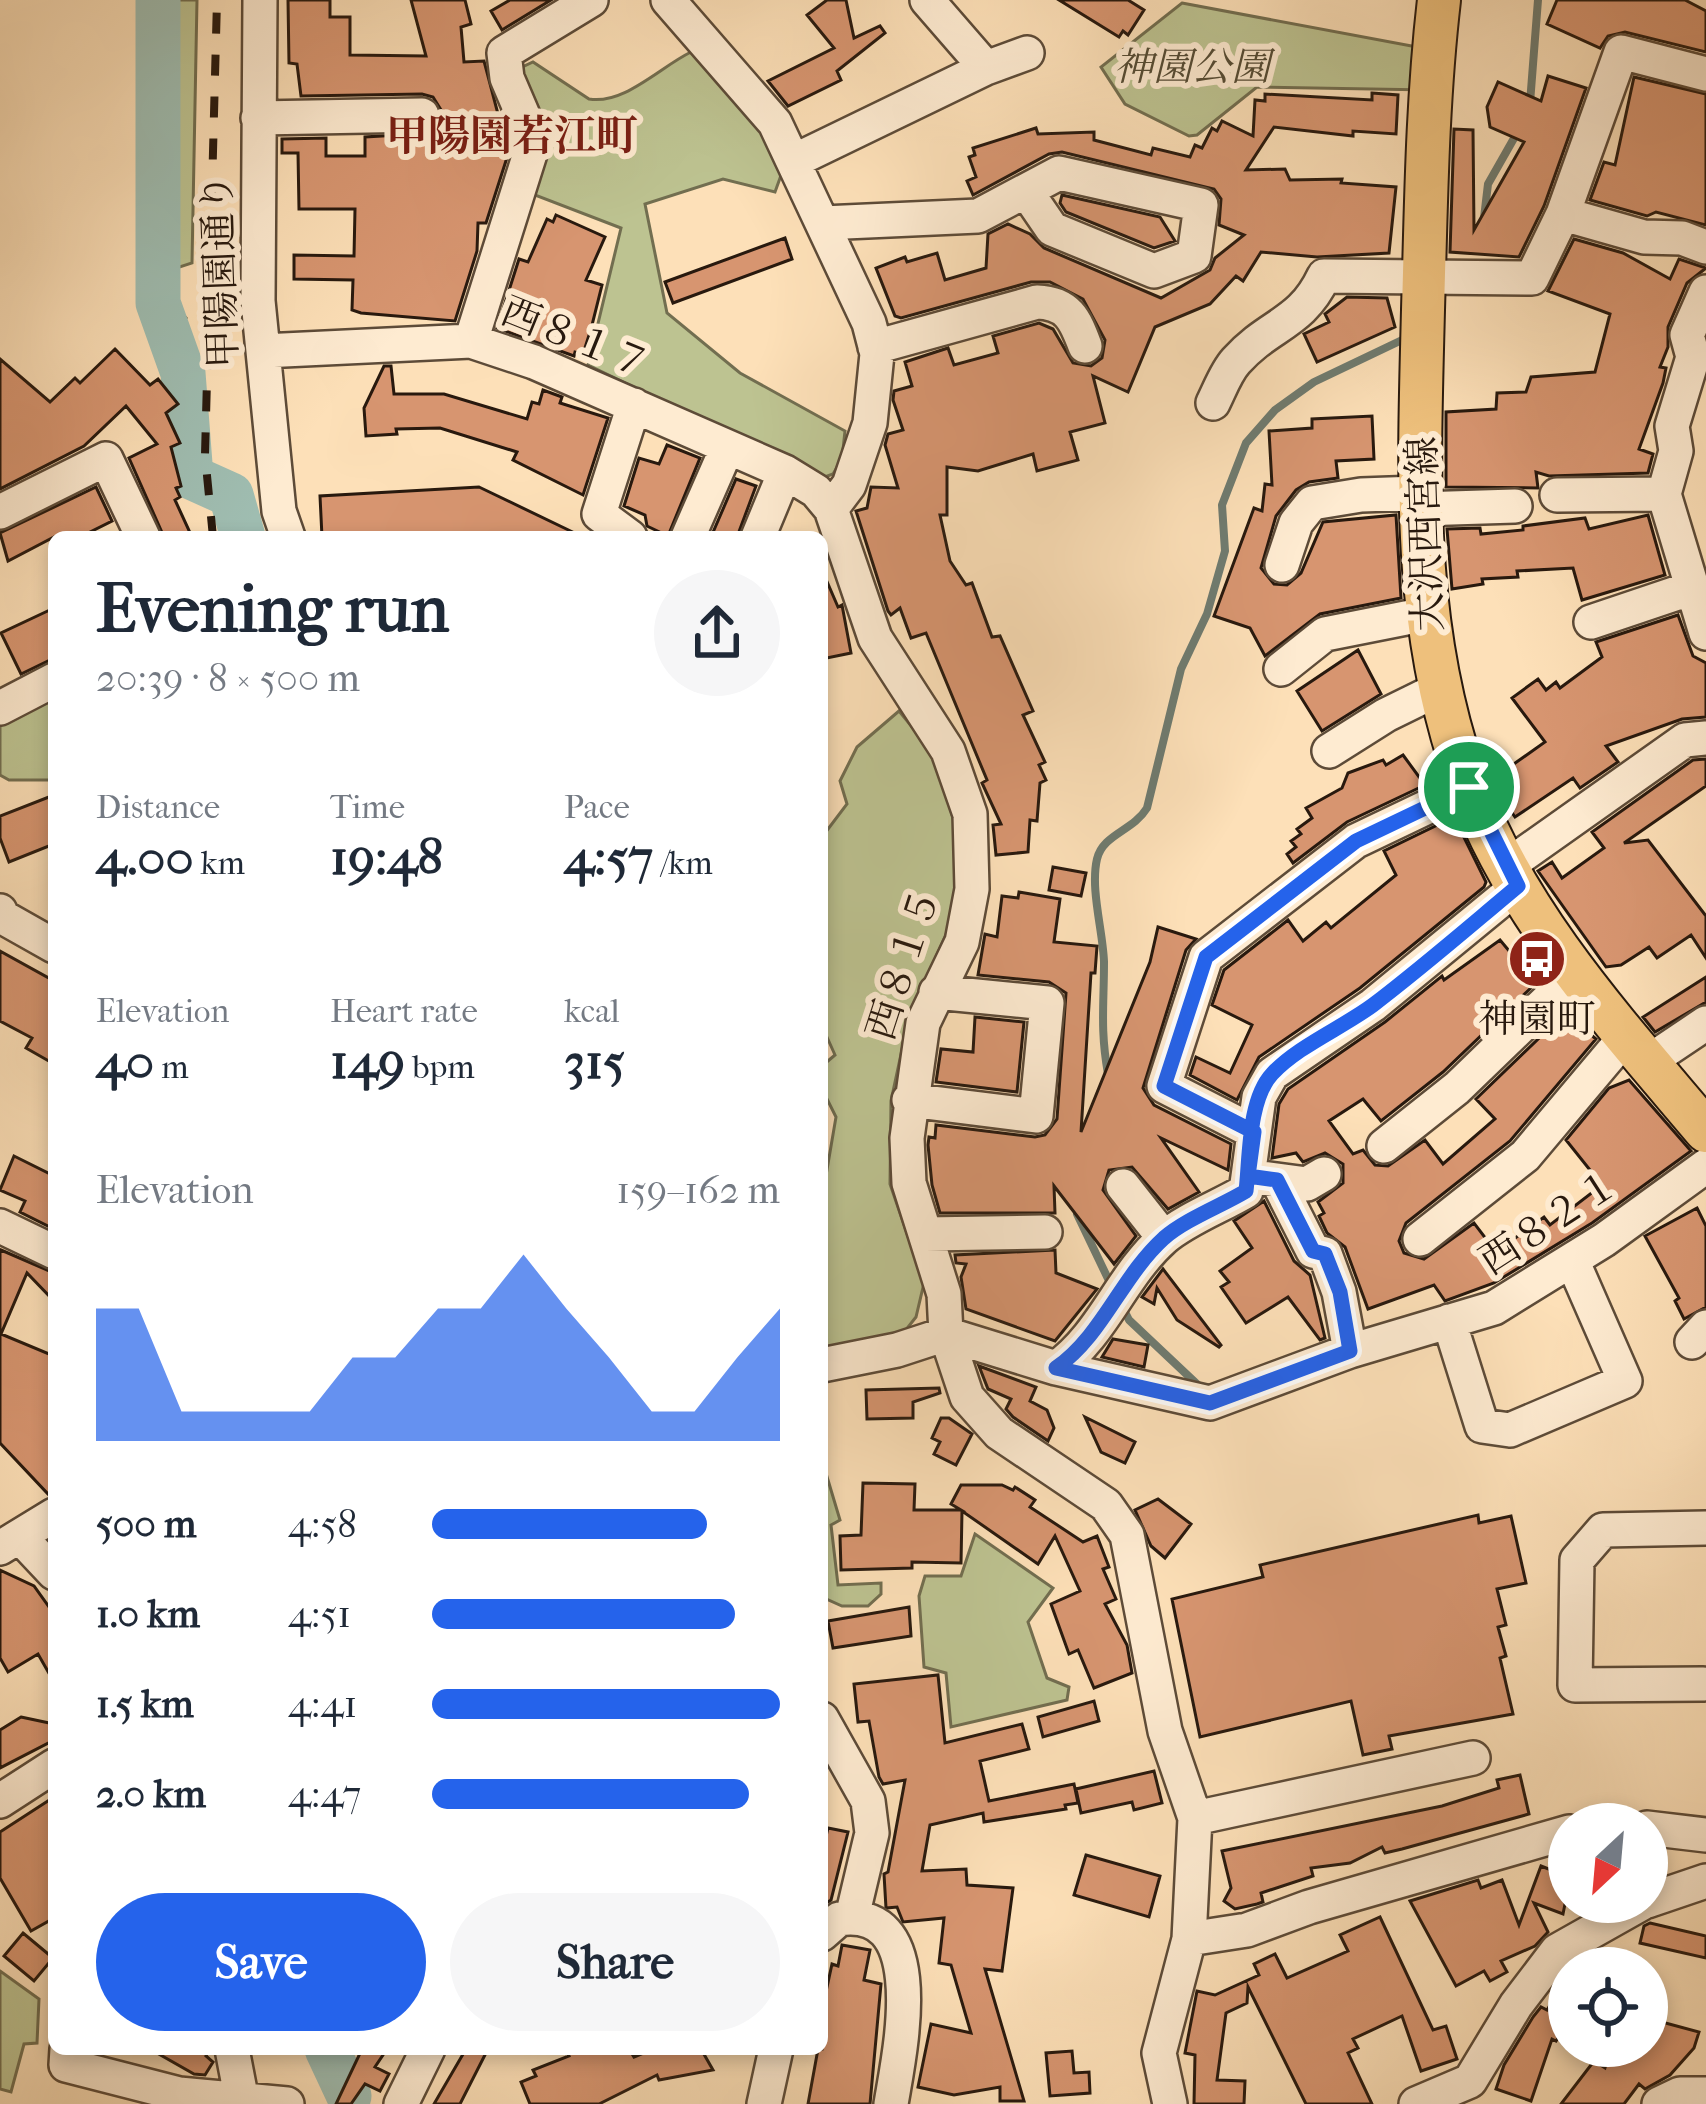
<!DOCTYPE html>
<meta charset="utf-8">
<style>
:root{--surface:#fff;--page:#f6f6f7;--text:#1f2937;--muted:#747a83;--accent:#2563eb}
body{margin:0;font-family:"IM FELL French Canon","Noto Serif JP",serif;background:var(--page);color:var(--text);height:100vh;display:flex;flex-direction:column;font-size:45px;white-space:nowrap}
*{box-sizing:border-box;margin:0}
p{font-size:39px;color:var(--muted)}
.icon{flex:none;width:66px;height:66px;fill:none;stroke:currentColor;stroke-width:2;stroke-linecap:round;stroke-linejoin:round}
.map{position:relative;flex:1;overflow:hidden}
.sheet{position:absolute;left:48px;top:531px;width:780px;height:1524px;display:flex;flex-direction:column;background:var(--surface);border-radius:18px;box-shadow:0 6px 18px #0003}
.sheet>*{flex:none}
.needle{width:78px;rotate:206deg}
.controls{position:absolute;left:1548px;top:1803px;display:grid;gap:24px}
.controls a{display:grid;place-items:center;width:120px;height:120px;border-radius:50%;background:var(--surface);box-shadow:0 6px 18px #0003;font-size:60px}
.pin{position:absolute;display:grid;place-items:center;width:102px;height:102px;color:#fff;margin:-51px;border:6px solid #fff;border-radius:50%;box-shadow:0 3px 12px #0007}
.round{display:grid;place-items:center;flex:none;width:126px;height:126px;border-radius:63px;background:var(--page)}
.head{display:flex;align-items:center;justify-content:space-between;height:204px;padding:0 48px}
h1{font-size:66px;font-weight:700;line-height:90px}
.stats{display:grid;grid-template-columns:repeat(3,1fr);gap:18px;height:204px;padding:12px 48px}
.stats div{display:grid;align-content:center}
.stats b{font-size:51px;font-weight:700}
.stats small{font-size:33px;font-weight:400}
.stats p{font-size:33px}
.chart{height:336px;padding:24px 48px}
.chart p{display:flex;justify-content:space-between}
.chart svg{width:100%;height:216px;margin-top:12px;fill:var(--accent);opacity:.7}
.cta{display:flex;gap:24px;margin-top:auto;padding:24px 48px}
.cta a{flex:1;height:138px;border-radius:72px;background:var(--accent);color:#fff;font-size:48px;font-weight:700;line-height:138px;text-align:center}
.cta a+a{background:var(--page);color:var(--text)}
ul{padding:0 48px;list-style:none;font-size:39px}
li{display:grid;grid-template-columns:192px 144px 1fr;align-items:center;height:90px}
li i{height:30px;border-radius:15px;background:var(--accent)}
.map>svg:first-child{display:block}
.green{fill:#bdc391;stroke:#726e50;stroke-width:3}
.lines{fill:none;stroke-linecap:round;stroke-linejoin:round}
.stream{stroke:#6f7b70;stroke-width:8}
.river{stroke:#9fbdb1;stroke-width:45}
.building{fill:#d79570;stroke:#28190e;stroke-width:3}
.minor-casing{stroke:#5d4b38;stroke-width:38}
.major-casing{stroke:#28190e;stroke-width:46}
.minor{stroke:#feebd1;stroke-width:33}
.major{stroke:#eec07c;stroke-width:42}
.rail{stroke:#28190e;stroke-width:8;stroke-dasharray:21 21;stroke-linecap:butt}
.route-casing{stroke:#fff;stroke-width:24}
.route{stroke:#2563eb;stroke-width:15}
.labels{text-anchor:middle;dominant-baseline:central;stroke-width:12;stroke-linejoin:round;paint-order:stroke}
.park-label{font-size:39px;font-style:italic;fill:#554c35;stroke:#feebd1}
.street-label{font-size:39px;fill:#28190e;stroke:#feebd1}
.poi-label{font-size:39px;fill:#28190e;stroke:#feebd1}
.neighbourhood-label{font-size:42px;font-weight:bold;fill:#7a1f14;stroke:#feebd1}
</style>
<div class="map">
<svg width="1706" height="2104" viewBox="0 0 1706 2104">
<rect width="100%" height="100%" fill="#fde0b8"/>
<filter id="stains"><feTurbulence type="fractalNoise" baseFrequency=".00167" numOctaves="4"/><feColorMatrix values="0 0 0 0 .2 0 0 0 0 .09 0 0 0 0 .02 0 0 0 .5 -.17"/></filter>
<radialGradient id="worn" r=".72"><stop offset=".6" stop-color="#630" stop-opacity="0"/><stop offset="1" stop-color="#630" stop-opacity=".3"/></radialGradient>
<path class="green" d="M149 0H197L192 263 170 270 168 298 186 318 177 327 151 322 143 311Z
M1182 3 1433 50 1429 90 1257 87 1197 135 1189 136 1125 104 1101 67Z
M691 52 762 124 784 167 775 192 723 179 645 204 667 313 740 373 845 431 842 459 833 474 822 478 588 365 621 228 527 192 516 70 533 62 589 99C624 105 660 67 691 52Z
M54 695V780H9L0 775V722Z
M899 711 935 755 955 825 956 912 909 1017 891 1101 890 1184 924 1283 916 1317 905 1331 822 1351V1199L836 1117 822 1089V1066L835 1055 822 1026V837L847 804 840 781 857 747Z
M822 1460 840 1520 831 1525 838 1585 881 1583V1594L868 1606H842L822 1597Z
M975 1534 1053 1588 1028 1622 1047 1678 1069 1687 1067 1700 951 1727 946 1673 924 1667 919 1596 925 1576H961Z
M0 1971 39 1999 37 2043 24 2044 11 2092 0 2089Z"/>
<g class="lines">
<path class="stream" d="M1530 103 1538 0
M1484 218 1488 184 1517 133
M1108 1074C1100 1029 1104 1005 1104 962 1103 931 1090 889 1097 859 1103 834 1133 831 1147 808L1181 669 1207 614 1225 551 1222 505 1246 443 1275 410 1314 382 1402 340
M1077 1214 1112 1287
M1122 1306 1129 1320 1199 1386"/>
<path class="river" d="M158 0V303L183 373 191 477 231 495 243 537
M327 2049 349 2096"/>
</g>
<path class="building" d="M288 0H330V17H350V55L426 56 411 0H465L471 24 461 27 464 62 484 61 503 133H508L512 142 486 223H478L477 251 455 321 361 313 352 310 353 280 294 279V255L354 256 355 209H299L298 153H282V139L326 138V156H365V137L432 133 443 113 433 97 422 94 301 96 297 64 289 63Z
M510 0H551L502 30 491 11Z
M827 0H846L854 38 880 26 885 33 837 71 841 80 788 106 768 81 834 48 807 15Z
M1059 0H1128L1144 10 1128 35 1123 31 1119 37Z
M1557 0H1685L1706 11V52L1625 32 1608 36 1600 48 1547 24Z
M1548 76 1586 88 1544 206 1519 257 1450 252 1454 129 1473 130 1474 230 1524 142 1490 127 1487 107 1498 82 1541 101Z
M1634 77 1706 94V225L1656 212 1647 216 1590 200 1604 162 1615 165Z
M1372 93 1398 95 1396 134 1353 131V136L1274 127 1246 170 1285 169 1290 180 1342 179 1341 183 1396 187 1389 253 1317 257 1261 252 1243 281 1236 276 1210 304 1155 327 1128 392 1093 376 1105 423 1070 432 1078 460 1037 471 1033 454 978 471 947 467V515H940L950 561 966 585 972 583 992 637 1000 636 1033 711 1023 715 1045 762 1039 765 1046 780 1040 783 1037 821 1030 820 1028 852 996 855 993 825 1001 824 982 783 987 780 926 633 911 638 900 608 891 615 888 611 856 511 867 508 871 487 898 488 885 445 888 434 903 430 893 400 894 391 912 386 905 362 948 348 954 365 998 353 993 336 1039 323 1053 329 1073 363 1091 366 1102 358 1105 340 1083 299 1050 282H1031L901 318 895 316 876 268 905 257 907 262 937 253 945 280 986 268 988 234 1008 224 1030 234 1044 248 1161 298 1210 270 1215 258 1244 235 1219 225 1221 199 1214 189 1062 152 1049 154 973 195 967 181 976 177 969 157 975 155 973 148 1036 128 1038 134 1094 132V140L1151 155 1153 148 1190 157 1195 145 1202 148 1212 128 1217 131 1222 121 1253 136 1255 100 1265 101V94L1372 100Z
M1062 195 1160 217 1175 241 1154 248 1066 212 1060 203Z
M556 215 605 237 586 280 602 285 591 329 583 354 575 352 574 356 497 328 519 259 528 262 547 219 553 222Z
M785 238 792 259 673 303 665 282Z
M1574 239 1623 253 1670 279 1679 259 1706 268 1687 283 1668 327V347L1660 367 1666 368 1663 383 1639 449 1653 454 1648 473 1549 476 1536 472 1538 488 1446 487V412L1496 409 1497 393 1526 392 1531 377 1595 372 1610 314 1548 291Z
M1347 297 1387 298 1395 327 1317 362 1304 334 1329 322 1325 314Z
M115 349 150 385 158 379 178 404 166 413 180 443 171 447 181 486 176 488 180 497 175 500 192 537H164L129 458 157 444 126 406 84 446 0 489V359L50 402 75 378 80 383Z
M384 366H391L394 394H444L527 419 532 402 539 404 543 390 562 397 560 403 608 418 583 495 513 460 517 452 440 428 396 429 397 434 366 436 364 408Z
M1372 416 1374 459 1336 461 1338 478 1309 482 1296 490 1276 516 1261 568 1274 584 1287 585 1301 573 1323 522 1396 515 1401 598 1320 614 1265 656 1250 628 1214 616 1254 508 1262 511 1265 484 1272 485 1269 431 1312 428V419Z
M667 445 700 458 668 536 647 526 645 515 624 506 639 458 659 464Z
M736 479 756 486 737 537H711Z
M96 487 112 521 80 537H54L8 561 0 533Z
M479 487 583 537H322L320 496Z
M1648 515 1665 575 1582 600 1573 568 1517 571 1518 577 1482 579 1483 584 1452 589 1447 529 1480 528 1481 534 1523 530V526L1585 518 1589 529Z
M822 570 838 607 842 605 851 653 822 659Z
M54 608V658L21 674 1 633Z
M1678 615 1693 656 1706 663V717L1682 719 1606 746 1618 762 1580 788 1573 778 1515 817 1504 801 1515 793 1501 773 1545 742 1512 698 1538 679 1546 690 1556 682 1560 688 1602 657 1596 642Z
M1358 650 1381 694 1322 731 1297 691Z
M1403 755 1425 785 1347 822 1293 863 1287 854 1296 847 1291 841 1301 834 1297 829 1312 818 1306 808 1342 788 1348 773 1383 760 1386 765Z
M1706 759V786L1624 843 1648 840 1706 916V958L1691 935 1657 958 1649 947 1621 965 1606 967 1538 871 1552 862 1562 878 1604 848 1592 832 1693 760Z
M54 795V844L9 862 0 838V816Z
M1454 817 1486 882 1484 887 1360 988 1259 1057 1237 1100 1190 1075 1196 1057 1230 1073 1252 1025 1212 1005 1224 970 1288 920 1303 941 1326 922 1331 928 1396 875 1384 851Z
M1053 867 1086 873 1081 896 1049 890Z
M1019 892 1060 899 1054 942 1097 946 1095 973H1091L1081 1132 1150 962 1158 927 1196 939 1186 950 1143 1088 1154 1105 1231 1144 1228 1170 1161 1138 1199 1192 1168 1209 1132 1167 1109 1170 1103 1190 1136 1236 1114 1264 1054 1186 1055 1213H940L932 1185 928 1145 929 1137 935 1138 936 1125 1035 1137 1045 1135 1057 1119 1066 993 1049 982 978 975 985 934 997 937 1002 896 1018 898Z
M1500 940 1536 983 1443 1072 1381 1121 1363 1099 1329 1121 1353 1154 1363 1150 1375 1165 1388 1166 1425 1140 1443 1164 1495 1119 1476 1099 1565 1013 1596 1039 1510 1141 1406 1223 1399 1241 1404 1253 1424 1259 1474 1223 1496 1252 1544 1217 1550 1225 1602 1185 1566 1140 1609 1088 1629 1080 1691 1151 1592 1223 1494 1283 1445 1301 1434 1285 1368 1309 1345 1247 1327 1233 1319 1216 1324 1213 1318 1202 1343 1183V1164L1325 1153 1303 1162 1296 1153 1272 1158 1279 1104 1288 1089 1385 1022 1442 976 1444 980Z
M0 951 54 981V1064L26 1048 32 1038 0 1021Z
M1706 977V1002L1655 1032 1643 1017Z
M975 1017 1024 1022 1017 1092 936 1082 941 1049 973 1052Z
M14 1156 54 1176V1229L20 1212 25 1201 0 1190Z
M1264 1201 1294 1261 1310 1275 1325 1338 1320 1340 1288 1297 1246 1323 1221 1287 1229 1282 1220 1271 1252 1248 1234 1221Z
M1697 1208 1706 1226V1307L1684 1319 1675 1301 1679 1298 1645 1236Z
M1 1250 54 1273V1301L27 1273 1 1334 54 1356V1494L49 1495 0 1443V1253Z
M1055 1250 1056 1273 1097 1289 1055 1341 966 1309 961 1277 966 1264 956 1263 955 1255Z
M1163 1269 1221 1345 1219 1347 1177 1320 1157 1288 1154 1304 1142 1297Z
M1113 1339 1148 1345 1144 1367 1102 1357Z
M979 1366 1036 1387 1030 1401 1047 1410 1054 1428 1048 1441 1013 1417 1006 1409 1011 1399 988 1389Z
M939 1388 940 1393 913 1402V1418L867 1419 866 1390Z
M1085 1417 1135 1442 1125 1463 1101 1452Z
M941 1418H949L972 1434 956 1465 934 1454 940 1442 932 1438Z
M863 1483 915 1484 914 1510H961L951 1504 961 1485H1002L1013 1490 1015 1487 1035 1500 1030 1507 1083 1542 1097 1536 1109 1567 1103 1569 1116 1599 1105 1604 1127 1645 1132 1673 1094 1688 1078 1650 1069 1654 1051 1604 1080 1591 1055 1536 1038 1564 962 1511 961 1563 912 1562V1568L841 1570 840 1536 861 1535Z
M1158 1499 1191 1524 1165 1558 1151 1546 1135 1510Z
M1478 1515 1479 1523 1511 1516 1526 1583 1497 1589 1506 1625 1498 1627 1506 1656 1500 1658 1513 1714 1389 1736 1392 1749 1363 1755 1351 1701 1200 1737 1172 1599 1263 1577 1260 1565Z
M0 1570 34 1586 54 1614V1682L38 1654 8 1672 0 1658Z
M909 1607 911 1636 833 1648 828 1621Z
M938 1675 945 1743 1022 1724 1029 1749 980 1761 989 1801 1074 1784 1078 1803 1065 1805 1066 1809 984 1822 983 1813 930 1825 922 1871 966 1869 967 1885 1013 1888 1002 1971 985 1969 1024 2101H1000V2087L954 2095 918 2087 931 2024 971 2033 951 1965 939 1963 944 1918 903 1922 897 1907 886 1908 884 1874 888 1872 905 1780 883 1784 879 1777 869 1721 858 1722 854 1684Z
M1094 1701 1099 1721 1043 1737 1038 1717Z
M21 1717 54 1724V1740L0 1768V1730Z
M1154 1771 1162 1803 1134 1810 1132 1802 1081 1813 1076 1789Z
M1520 1775 1529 1814 1402 1849 1385 1853 1382 1847 1350 1863 1311 1868 1313 1876 1261 1893 1263 1902 1257 1904 1235 1909 1224 1901 1231 1888 1222 1851 1442 1806 1499 1788 1497 1780Z
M54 1797V1918L31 1931 0 1878V1832Z
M828 1828 848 1832 831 1900 823 1905 822 1853Z
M1086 1855 1160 1876 1149 1917 1074 1895Z
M1541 1866 1564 1875 1569 1884 1563 1914 1534 1903 1548 1932 1535 1946 1501 1961 1507 1972 1490 1981 1484 1971 1456 1986 1410 1901 1478 1880 1481 1888 1502 1880 1519 1925Z
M1380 1917 1433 2030 1446 2026 1457 2059 1421 2071 1402 2016 1353 2039 1358 2048 1348 2053 1372 2104H1306L1248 1987 1247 2003 1226 2013 1217 2080 1245 2081 1244 2104H1194L1195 2055 1185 2053 1197 1991 1215 1995 1259 1975 1254 1964 1275 1954 1287 1978 1348 1951 1340 1935Z
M1650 1923 1706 1936V1958L1640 1943 1644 1926Z
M23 1933 53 1958 34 1981 4 1956Z
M842 1945 870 1950 864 1980 881 1984 870 2104H808L818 2049H822L824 2001 832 1964 838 1966Z
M1569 1974V2021L1556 2041 1552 2039 1531 2101 1496 2089 1504 2065 1533 2017 1541 2007 1547 2010Z
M1647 2018 1699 2032 1694 2048 1670 2075 1645 2089 1639 2084 1624 2104H1561L1594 2061 1605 2068 1611 2046H1647Z
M150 2049H210L206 2056 213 2062 205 2075 194 2074Z
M362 2049H387L375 2067 389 2074 380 2091 365 2084 351 2104H336Z
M466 2049H488L460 2104H434Z
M566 2049H629L634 2057 653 2049H701L713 2070 659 2080 657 2075 599 2104H530L521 2082 536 2076 533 2070 569 2056Z
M1072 2051 1074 2073 1089 2072 1090 2093 1050 2096 1046 2053Z"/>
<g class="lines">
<defs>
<path id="minor" d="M260 0 258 301 279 511 288 537
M668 0 775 123 869 323 877 354 870 423 849 485 831 509 875 638 948 751 970 814 972 889 962 942 923 1023 907 1138 909 1183 944 1294 946 1334 967 1397 999 1433 1106 1505 1127 1535 1165 1731 1195 1818 1189 1939 1159 2053 1170 2104
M986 68 1027 53
M258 118 422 115
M796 160 986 68 927 0
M1563 214 1644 237 1682 238 1706 247
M823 223 978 216 1059 173 1201 205 1194 256 1154 271 1052 229 1026 191
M1706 292 1687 335 1693 357 1672 426 1676 451 1664 494 1706 633
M471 341 534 141 507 78 504 53 591 0
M875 347 1037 302C1068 303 1075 319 1085 346
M263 351 471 341 534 362 785 472 816 491 831 509
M1213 403C1220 389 1226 372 1236 361 1270 323 1301 325 1324 276L1532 278 1563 214 1621 52 1706 74
M1557 495 1664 494
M1419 509 1515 506
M0 512 106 459 143 537
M630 537 599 514 634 405
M688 537 727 448
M758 537 785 472
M1282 565 1296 523 1312 503 1361 495 1418 493
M1591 622 1689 589
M1281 669 1325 634 1426 614
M0 708 54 680
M1329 751 1386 715 1441 688
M1507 866 1685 740 1706 738
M0 911 1 916 54 946
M1648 1062 1706 1023
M909 1100 1036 1116 1047 1003 936 992
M1254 1132 1164 1086 1206 957 1356 841 1469 787
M1384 1146 1457 1088 1576 973
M1262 1178 1307 1184 1324 1174
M1277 1180 1313 1251 1325 1254 1339 1292 1350 1351
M1123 1186 1164 1238
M0 1226 54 1252
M926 1234 1045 1232
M1420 1239 1525 1156 1626 1036
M1449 1321 1482 1426 1510 1430 1625 1381 1572 1260
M946 1334 1056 1368 1210 1403 1350 1351 1494 1308 1604 1240 1706 1166
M1692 1342 1706 1327
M822 1365 897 1350 946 1334
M1056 1368C1103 1335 1121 1276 1164 1238 1186 1219 1221 1206 1246 1191L1259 1097 1272 1074 1373 1005 1518 886
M22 1539 54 1573
M0 1548 54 1515
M1703 1684 1575 1685 1577 1560 1603 1530 1706 1528
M822 1719 868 1801 872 1833 852 1917
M0 1801 54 1766
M1195 1818 1473 1758
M1647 1828 1706 1835
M1647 1901 1706 1881
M822 1934 839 1919C933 1905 899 2055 891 2104
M1189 1939 1247 1930 1309 1907 1569 1832
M67 2049 66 2065 179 2094 287 2104
M232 2049 242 2101
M401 2104 428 2049
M764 2104 776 2049
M1416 2104 1470 2081 1516 2005 1557 1951 1644 1902
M1659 2104 1680 2094H1706"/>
<path id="major" d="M1439 0C1427 103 1426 206 1423 310 1419 473 1411 631 1469 787 1519 919 1616 1024 1706 1131"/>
</defs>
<use href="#minor" class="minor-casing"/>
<use href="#major" class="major-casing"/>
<use href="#minor" class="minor"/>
<use href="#major" class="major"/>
<path class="rail" d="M213 537 205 455 217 0"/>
</g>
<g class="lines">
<defs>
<path id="route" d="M1469 787 1518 886C1470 926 1423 967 1373 1005 1342 1028 1298 1046 1272 1074 1248 1100 1250 1157 1246 1191 1221 1206 1186 1219 1164 1238 1121 1277 1103 1335 1056 1368L1210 1403 1350 1351 1340 1292 1325 1254 1313 1251 1277 1180 1248 1176 1254 1132 1164 1086 1206 957 1356 841 1469 787"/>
</defs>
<use href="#route" class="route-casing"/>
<use href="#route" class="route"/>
</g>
<defs>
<symbol id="bus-disc" viewBox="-11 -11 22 22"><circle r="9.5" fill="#8f2418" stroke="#feebd1"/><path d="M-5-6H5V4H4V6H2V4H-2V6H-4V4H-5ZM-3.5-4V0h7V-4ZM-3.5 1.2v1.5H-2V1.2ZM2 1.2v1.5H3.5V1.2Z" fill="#fff"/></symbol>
</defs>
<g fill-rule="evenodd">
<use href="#bus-disc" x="1504" y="926" width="66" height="66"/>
</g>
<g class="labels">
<g class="park-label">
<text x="1192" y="67">神園公園</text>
</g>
<g class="street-label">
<text transform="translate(220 271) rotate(-92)">甲陽園通り</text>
<text transform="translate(576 338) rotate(22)">西８１７</text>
<text transform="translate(1425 534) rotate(-92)">大沢西宮線</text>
<text transform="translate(903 964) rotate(-72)">西８１５</text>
<text transform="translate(1549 1222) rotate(-33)">西８２１</text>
</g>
<g class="poi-label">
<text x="1537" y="1019">神園町</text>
</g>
<g class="neighbourhood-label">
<text x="512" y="136">甲陽園若江町</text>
</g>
</g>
<rect width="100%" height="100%" filter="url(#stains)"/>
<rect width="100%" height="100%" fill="url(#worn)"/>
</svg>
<div class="controls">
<a><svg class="needle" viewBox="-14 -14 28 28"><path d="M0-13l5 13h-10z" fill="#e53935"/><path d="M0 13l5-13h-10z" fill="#747a83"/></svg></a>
<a><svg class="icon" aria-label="locate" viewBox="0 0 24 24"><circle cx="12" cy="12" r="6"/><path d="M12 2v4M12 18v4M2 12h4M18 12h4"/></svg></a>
</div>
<div class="pin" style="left:1469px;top:787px;background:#1e9e55"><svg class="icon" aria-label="arrive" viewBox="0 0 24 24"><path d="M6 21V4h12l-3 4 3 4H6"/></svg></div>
<section class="sheet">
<div class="head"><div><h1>Evening run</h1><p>20:39 · 8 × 500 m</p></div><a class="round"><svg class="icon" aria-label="share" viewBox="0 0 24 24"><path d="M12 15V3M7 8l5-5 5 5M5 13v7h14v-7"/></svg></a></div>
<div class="stats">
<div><p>Distance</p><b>4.00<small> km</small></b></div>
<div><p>Time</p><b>19:48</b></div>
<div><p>Pace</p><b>4:57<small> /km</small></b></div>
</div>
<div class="stats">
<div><p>Elevation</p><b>40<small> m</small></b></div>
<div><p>Heart rate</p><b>149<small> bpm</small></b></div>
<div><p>kcal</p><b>315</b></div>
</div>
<div class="chart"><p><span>Elevation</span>159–162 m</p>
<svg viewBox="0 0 160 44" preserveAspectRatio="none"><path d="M0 44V17L10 17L20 38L30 38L40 38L50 38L60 27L70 27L80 17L90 17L100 6L110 17L120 27L130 38L140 38L150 27L160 17V44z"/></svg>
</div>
<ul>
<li><b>500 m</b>4:58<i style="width:79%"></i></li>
<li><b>1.0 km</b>4:51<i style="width:87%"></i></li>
<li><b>1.5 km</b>4:41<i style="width:100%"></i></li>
<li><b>2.0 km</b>4:47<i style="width:91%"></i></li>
</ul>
<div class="cta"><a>Save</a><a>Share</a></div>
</section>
</div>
